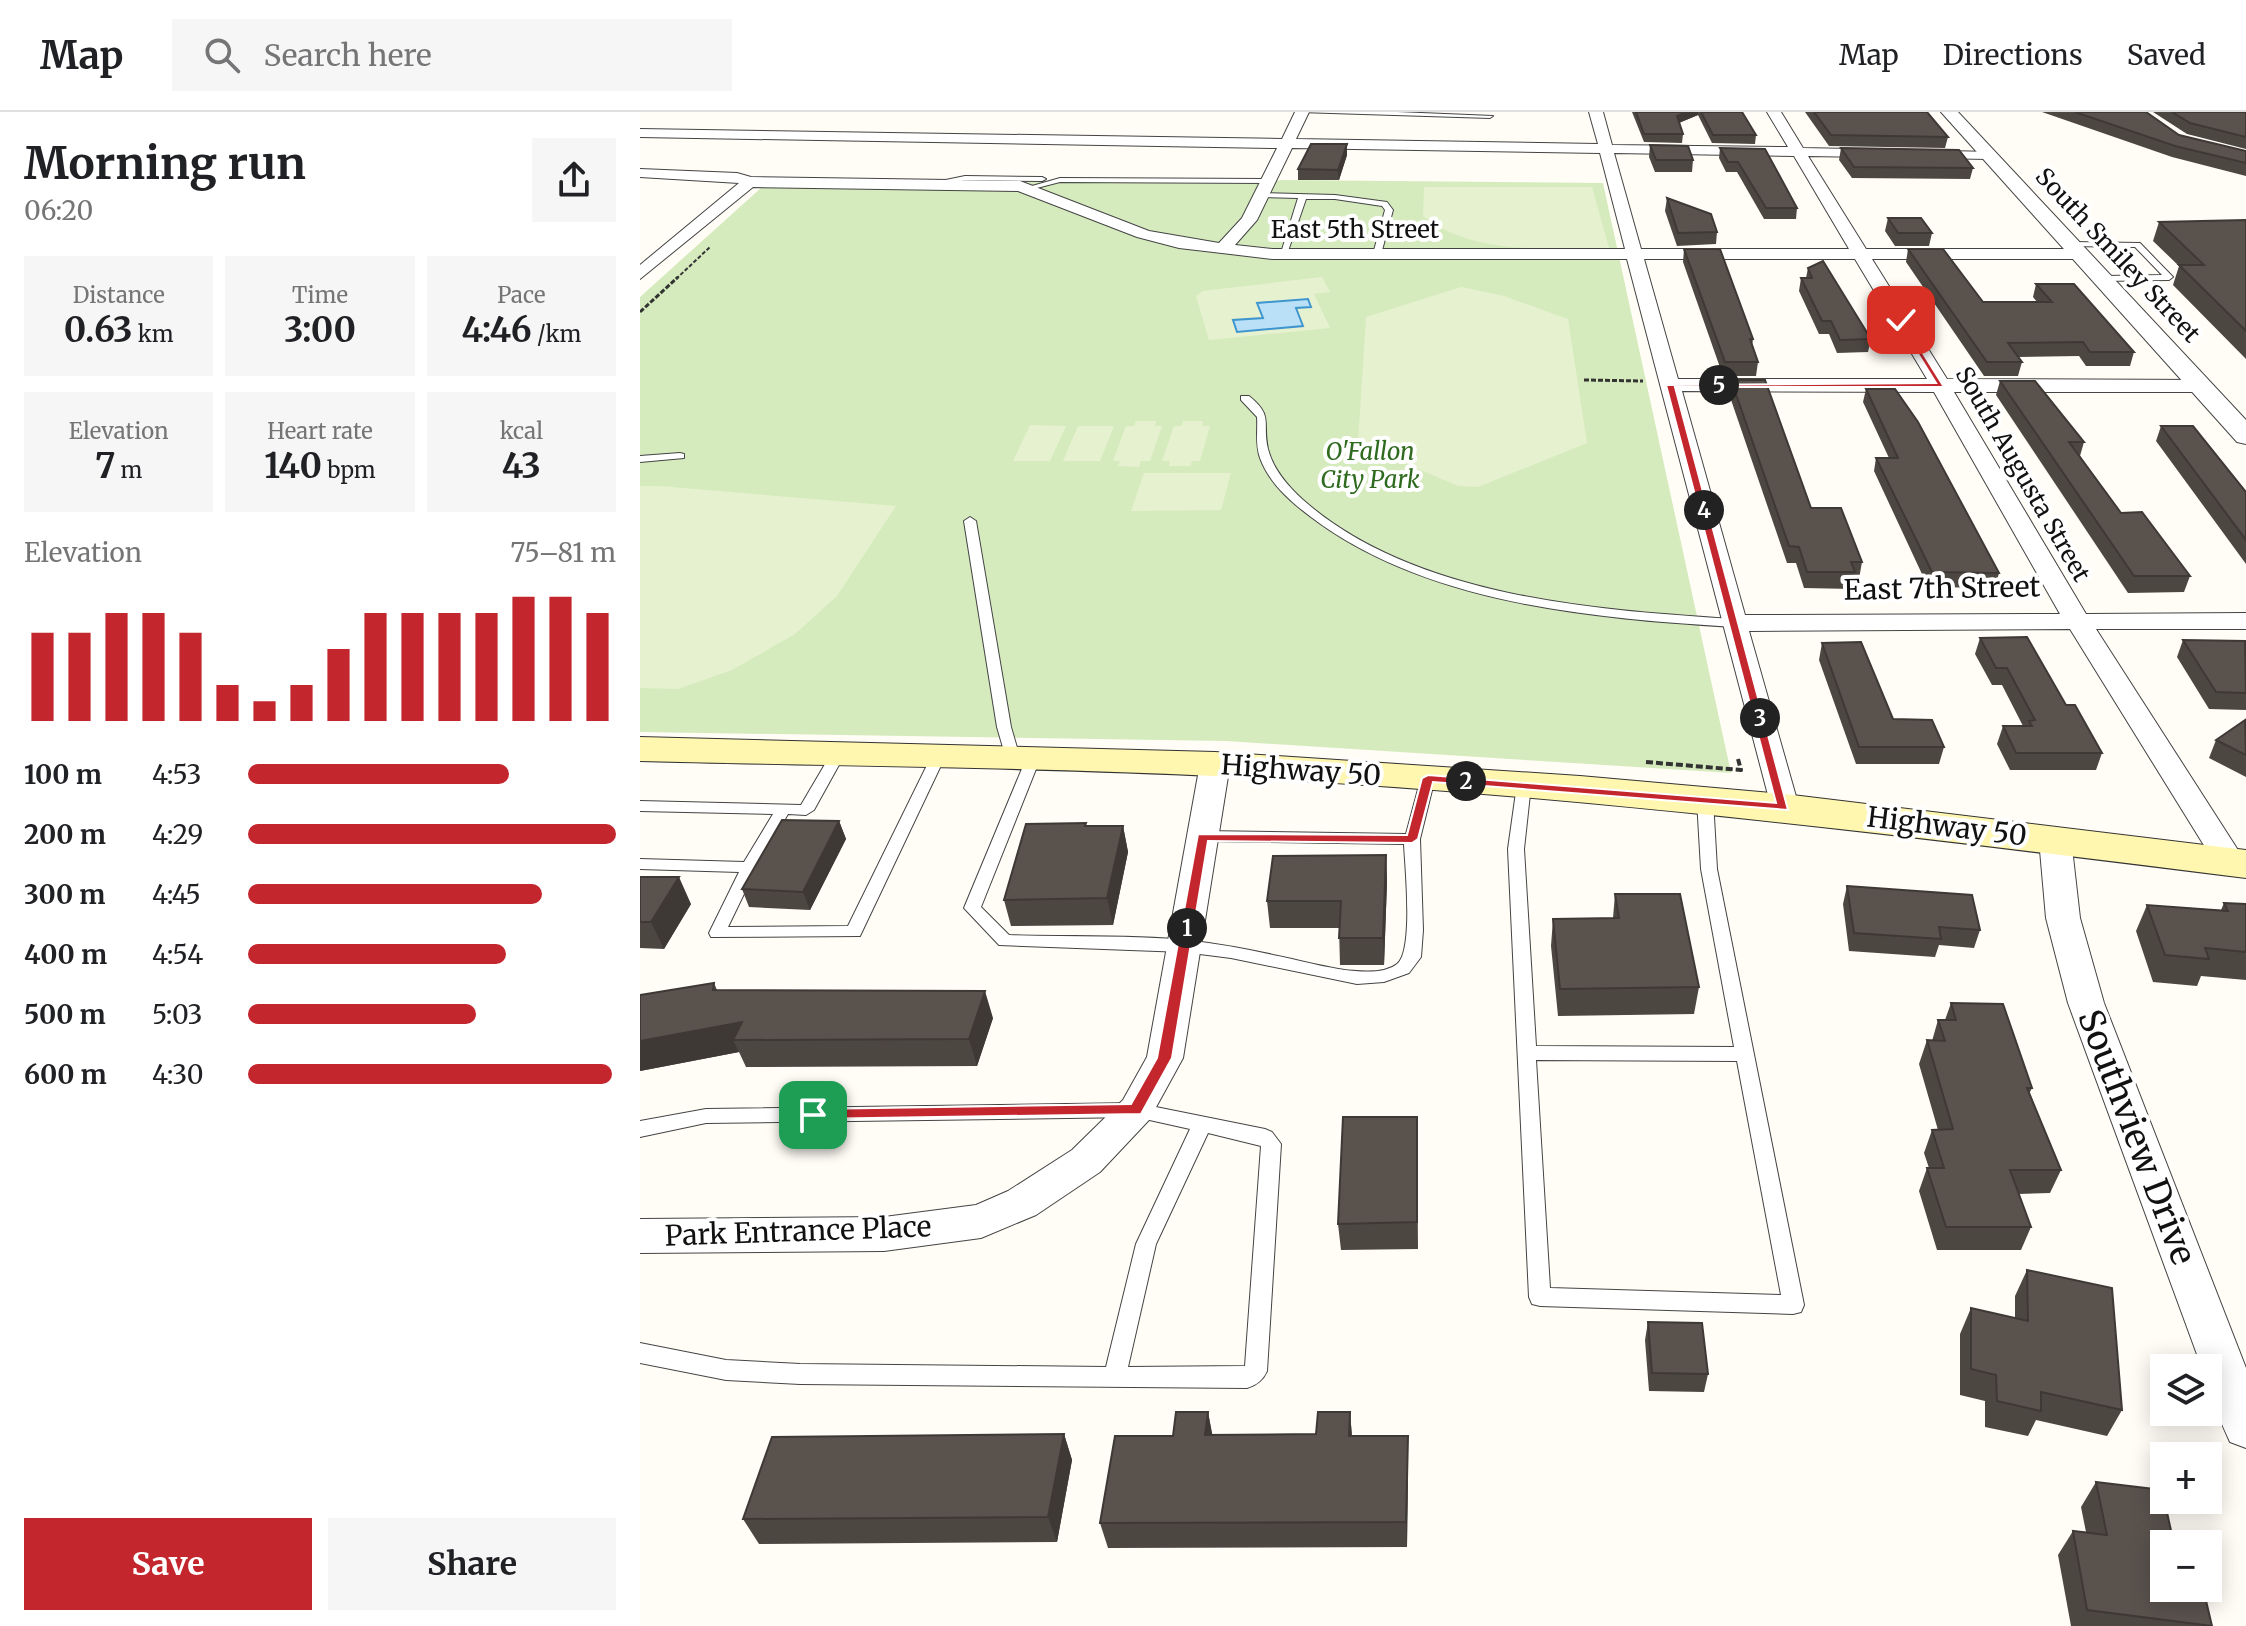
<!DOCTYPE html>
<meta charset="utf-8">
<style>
:root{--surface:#fff;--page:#f6f6f6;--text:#202124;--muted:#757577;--line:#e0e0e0;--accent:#c4262e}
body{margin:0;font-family:Merriweather,serif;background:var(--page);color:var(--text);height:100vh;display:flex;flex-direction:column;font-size:30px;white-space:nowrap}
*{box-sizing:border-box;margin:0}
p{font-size:26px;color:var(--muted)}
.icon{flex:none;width:44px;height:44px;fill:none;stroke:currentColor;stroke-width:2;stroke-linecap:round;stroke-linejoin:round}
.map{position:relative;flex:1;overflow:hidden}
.drawer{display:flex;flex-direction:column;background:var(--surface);width:640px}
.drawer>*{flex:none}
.buttons{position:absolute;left:1510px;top:1242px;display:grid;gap:16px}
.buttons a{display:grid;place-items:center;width:72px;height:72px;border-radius:0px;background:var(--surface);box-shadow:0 4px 20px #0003;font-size:40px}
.pin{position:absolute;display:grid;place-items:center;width:68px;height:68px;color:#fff;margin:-34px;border-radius:16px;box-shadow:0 4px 12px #0006}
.km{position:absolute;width:40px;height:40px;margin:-20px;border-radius:50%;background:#222;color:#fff;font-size:22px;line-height:40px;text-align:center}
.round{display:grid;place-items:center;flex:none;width:84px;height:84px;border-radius:0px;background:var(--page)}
.headline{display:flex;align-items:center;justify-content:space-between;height:136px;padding:0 24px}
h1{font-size:44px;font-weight:700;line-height:60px}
.stats{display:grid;grid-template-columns:repeat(3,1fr);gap:12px;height:136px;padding:8px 24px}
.stats div{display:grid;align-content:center;border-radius:0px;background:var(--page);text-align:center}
.stats b{font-size:34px;font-weight:700}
.stats small{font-size:22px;font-weight:400}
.stats p{font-size:22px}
.chart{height:224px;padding:16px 24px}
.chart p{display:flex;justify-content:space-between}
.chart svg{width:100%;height:144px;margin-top:8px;stroke:var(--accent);stroke-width:6}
.button{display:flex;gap:16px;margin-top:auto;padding:16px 24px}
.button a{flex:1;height:92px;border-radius:0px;background:var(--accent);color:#fff;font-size:32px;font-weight:700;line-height:92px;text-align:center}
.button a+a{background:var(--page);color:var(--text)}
ul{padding:0 24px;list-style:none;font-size:26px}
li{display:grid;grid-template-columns:128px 96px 1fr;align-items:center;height:60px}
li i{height:20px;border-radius:10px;background:var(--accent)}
header{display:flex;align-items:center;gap:48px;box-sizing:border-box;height:112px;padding:0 40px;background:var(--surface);border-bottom:2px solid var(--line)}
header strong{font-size:38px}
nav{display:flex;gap:44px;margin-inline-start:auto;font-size:28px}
.search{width:560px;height:72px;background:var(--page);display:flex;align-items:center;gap:20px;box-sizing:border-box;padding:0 28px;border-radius:0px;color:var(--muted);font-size:30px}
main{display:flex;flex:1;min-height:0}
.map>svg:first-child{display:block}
.green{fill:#d5ebbd}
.pitch{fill:#e6f2cf}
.water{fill:#b9e0f7;stroke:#3f96cf;stroke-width:2}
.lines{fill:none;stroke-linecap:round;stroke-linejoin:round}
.service-casing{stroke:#444;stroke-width:2}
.minor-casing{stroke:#444;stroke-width:2}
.tertiary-casing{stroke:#444;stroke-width:2}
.secondary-casing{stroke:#333;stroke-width:2}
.path-far2{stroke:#333;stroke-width:2;stroke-dasharray:4 2;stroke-linecap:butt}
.path-far1{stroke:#333;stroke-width:3;stroke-dasharray:5 2;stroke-linecap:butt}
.path{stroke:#333;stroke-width:4;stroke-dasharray:7 3;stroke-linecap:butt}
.service{fill:#fff;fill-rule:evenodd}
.minor{fill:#fff;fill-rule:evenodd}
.tertiary{fill:#fff;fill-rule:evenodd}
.secondary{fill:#fff6b0;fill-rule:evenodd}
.wall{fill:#4d4742}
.shaded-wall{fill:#3f3936}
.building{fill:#5a524d;stroke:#3f3936;stroke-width:2}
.route{fill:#c4262e;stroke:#fff;stroke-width:2}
.labels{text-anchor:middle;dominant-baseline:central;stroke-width:8;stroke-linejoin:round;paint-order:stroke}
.far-street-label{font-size:24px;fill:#111;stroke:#fff}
.far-park-label{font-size:24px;font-style:italic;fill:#2f6b1f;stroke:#fff}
.street-label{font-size:28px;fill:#111;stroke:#fff}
.near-street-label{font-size:34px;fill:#111;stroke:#fff}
</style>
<header>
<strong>Map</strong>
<div class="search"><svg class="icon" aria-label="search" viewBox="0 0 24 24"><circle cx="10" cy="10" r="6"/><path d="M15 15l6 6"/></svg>Search here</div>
<nav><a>Map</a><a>Directions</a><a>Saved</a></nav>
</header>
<main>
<section class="drawer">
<div class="headline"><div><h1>Morning run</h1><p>06:20</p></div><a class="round"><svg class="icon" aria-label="share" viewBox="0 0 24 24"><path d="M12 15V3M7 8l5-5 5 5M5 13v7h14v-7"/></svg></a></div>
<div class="stats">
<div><p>Distance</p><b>0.63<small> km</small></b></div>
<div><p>Time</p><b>3:00</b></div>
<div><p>Pace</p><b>4:46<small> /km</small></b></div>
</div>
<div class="stats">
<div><p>Elevation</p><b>7<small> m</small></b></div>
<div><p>Heart rate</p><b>140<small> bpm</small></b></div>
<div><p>kcal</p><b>43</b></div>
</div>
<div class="chart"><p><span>Elevation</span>75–81 m</p>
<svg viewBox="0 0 160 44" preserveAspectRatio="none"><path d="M5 44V17M15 44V17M25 44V11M35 44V11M45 44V17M55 44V33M65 44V38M75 44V33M85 44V22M95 44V11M105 44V11M115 44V11M125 44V11M135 44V6M145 44V6M155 44V11"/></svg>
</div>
<ul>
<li><b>100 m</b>4:53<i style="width:71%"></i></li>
<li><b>200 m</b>4:29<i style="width:100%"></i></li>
<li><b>300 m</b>4:45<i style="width:80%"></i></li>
<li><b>400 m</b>4:54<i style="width:70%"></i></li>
<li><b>500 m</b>5:03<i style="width:62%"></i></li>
<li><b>600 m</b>4:30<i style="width:99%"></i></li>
</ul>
<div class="button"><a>Save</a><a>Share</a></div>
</section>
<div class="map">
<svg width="1606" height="1514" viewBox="0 0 1606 1514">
<rect width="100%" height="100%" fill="#fffdf5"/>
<path class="green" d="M642 68 963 71 1091 661 586 629 0 620V185L122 75 307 76 326 69 613 72Z"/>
<path class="pitch" d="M784 75H952L969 136C909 136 833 144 783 104Z
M682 165 690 180 674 182 690 216 569 228 556 184 563 179Z
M821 175 864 184 928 207 947 331 838 375 818 374 718 331 726 205Z
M496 309H516L515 314H522L510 349H501L499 355 478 354 480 349H473L486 314H494Z
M543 309H563L562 314H570L560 349H552L550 354H529L530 349H522L534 314H542Z
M390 313 426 314 410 349H373Z
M438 314H474L460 349H423Z
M504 361H591L581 398 491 399Z
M0 374H19L256 394 197 484 155 522 92 558 38 577 0 576Z"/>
<path class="water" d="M668 187 671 195 656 196 663 214 597 220 593 208 623 206 617 191Z"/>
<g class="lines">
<defs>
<path id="service" d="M659 0H757L853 4 850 6Z
M325 64 402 65 406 67 402 69 325 68 300 72 296 70Z
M420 66 627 67 631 69 627 71 420 70 389 78 385 76Z
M617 81 695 83 747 90 753 98 741 142 737 145 733 142 745 98 742 94 695 87H666L647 142 640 144 658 86 620 85Z
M1432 130 1500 131 1533 165 1529 168 1462 169V165L1465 164 1522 163 1495 135 1429 134 1428 132Z
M601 284H609C634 304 622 310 628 337 633 357 647 373 662 387 772 485 953 498 1094 507L1100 511 1094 515C954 506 787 493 671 405 651 390 629 371 620 346 615 332 618 319 617 305L601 288Z
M40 341 44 342V346L0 350V344Z
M330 405 336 409 371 615 380 646 373 650 366 646 357 615 324 409Z
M198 638 205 642 174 698 166 703 148 702 117 755 88 815 208 814 291 645 298 641 303 642 305 645 220 824 71 825 69 821 99 760 0 757V747L104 750 133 702 0 699V689L161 693 191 642Z
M393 643 400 647 341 795 369 823C428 825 489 823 547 828 578 832 608 837 638 844 666 849 733 871 757 852 774 839 765 754 764 732L563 729 555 724 563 719 766 722 781 666 788 661 795 666 780 727 783 818 781 845 769 861 744 870 717 872 591 846 544 840 359 833 324 796 386 647Z
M884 668 891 673 884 737 896 934 1094 935 1061 757 1057 688 1065 683 1073 688 1077 757 1164 1193 1161 1200 1153 1202 900 1194 892 1192 889 1185 868 737 877 673ZM896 948 1097 949 1141 1183 910 1176Z
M496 991 625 1017 632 1020 641 1032 627 1259C623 1268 617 1273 607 1276L160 1272 86 1268 0 1251V1231L86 1248 160 1252 466 1255 496 1132 550 1017 496 1005 66 1011 0 1025V1009L66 997ZM568 1021 621 1034 605 1254 488 1255 516 1132Z"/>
<path id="minor" d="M655 0H669L656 27 958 32 949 0H963L972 33 1148 35 1127 0H1141L1163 36 1354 40V46L1349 47 1168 44 1226 137H1442L1450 142 1442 147H1232L1307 267 1564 268 1574 274 1564 280H1314L1446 502 1606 501V517H1456L1605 749 1600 756 1589 759 1578 756 1430 517 1109 519 1159 695 1155 702H1133L987 147H633L539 136 497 125 378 79 113 75 0 167V153L99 71 0 65V57L97 61 111 65 380 69 509 119 579 131 602 106 637 36 0 25V17L642 27ZM652 36 960 41 985 137H633L595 133 617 108ZM974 41 1154 44 1209 137H1001ZM1004 147H1215L1287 267H1038ZM1042 279 1294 280 1420 502 1105 503Z
M575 643 585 646 590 652 543 946 509 1008 460 1060 396 1103 341 1126 244 1139 0 1141V1107L244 1105 336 1093 368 1079 432 1038 483 988 507 945 560 652 565 646Z
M1415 717 1426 720 1431 727 1440 806 1464 891 1606 1256V1336L1590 1330C1579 1306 1568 1282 1568 1256H1562L1428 891 1406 806 1399 727 1404 720Z"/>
<path id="tertiary" d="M1301 0H1318L1606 308V332L1597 330Z"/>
<path id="secondary" d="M0 625 575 640 940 664 1144 682 1606 738V766C1263 723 920 681 575 664 383 655 191 654 0 649Z"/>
</defs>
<use href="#service" class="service-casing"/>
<use href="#minor" class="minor-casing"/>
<use href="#tertiary" class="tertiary-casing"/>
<use href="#secondary" class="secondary-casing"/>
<path class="path-far2" d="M36 167 70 135"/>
<path class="path-far1" d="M0 200 38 165
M944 268 1003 269"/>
<path class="path" d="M1006 650 1101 658 1098 647"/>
<use href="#service" class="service"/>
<use href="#minor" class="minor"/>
<use href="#tertiary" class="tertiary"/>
<use href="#secondary" class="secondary"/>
</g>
<path class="wall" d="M992 0H1102L1116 23 1115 32 1072 31 1058 3 1039 11 1043 22 1042 31 1004 30Z
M1165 0H1287L1308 25 1305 36 1189 34Z
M1402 0H1506L1539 23 1606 39V64L1532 45Z
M1513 0H1606V37L1547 22Z
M1010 33 1053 48 1052 60H1015L1009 45Z
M1080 36 1157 96 1156 107H1124L1097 60H1086L1079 46Z
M1201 36 1333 56 1330 67 1212 66 1199 48Z
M707 43 699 68H658V57Z
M1027 86 1077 120 1076 132 1037 134 1025 99Z
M1248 106 1292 121 1289 134H1255L1245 119Z
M1606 108V247L1533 173 1539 154 1513 129 1519 110Z
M1044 137 1113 227 1112 234 1118 250 1116 264H1083L1043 150Z
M1268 137 1343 190H1397L1393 185 1396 172 1494 240 1490 254H1446L1439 244 1378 245 1382 250 1378 264H1344L1266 150Z
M1168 156 1231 227 1228 240 1197 241 1189 222H1179L1159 179 1161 166H1166Z
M1091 268 1171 396 1222 450 1219 467H1214L1212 477 1164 476 1156 451H1147L1089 282Z
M1360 269 1444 330 1440 344 1481 401 1550 464 1544 480 1488 481 1356 283Z
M1226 277 1359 461 1355 476 1288 475 1234 359 1236 346H1249L1223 290Z
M1521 314 1606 380V452L1516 329Z
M1340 526 1426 593 1462 641 1456 658H1370L1357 632 1363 614H1383L1362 573H1352L1335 542Z
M1543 528 1606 530V598L1569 597 1537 545Z
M1182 531 1253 607 1304 635 1299 652H1216L1179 548Z
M1606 608V665L1569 646 1576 628Z
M199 709 206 727 170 798 109 795 102 777Z
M447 714H483L488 740 473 813 371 814 364 788Z
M746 743 747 770 744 853H700L699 816H630L627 789Z
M0 765 51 792 24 837 0 836Z
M1207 774 1340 818 1334 836 1299 833 1295 845 1209 839 1203 792Z
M975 782 1059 875 1054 902 918 904 911 834 913 807 973 806Z
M1584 791 1606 792V868L1561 864 1557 874 1513 870 1496 819 1507 793 1581 798Z
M74 871 77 878 353 906 337 954 106 955 99 940 0 959Z
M1311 891 1392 976 1389 982 1421 1058 1410 1081 1378 1082 1391 1115 1381 1138H1297L1279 1079 1287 1056H1289L1284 1041 1292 1018H1298L1279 952 1287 928 1292 929 1298 908H1305Z
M777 1005 778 1137 701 1138 698 1112Z
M1387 1158 1482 1298 1467 1324 1396 1308 1388 1324 1345 1315V1289L1320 1283V1222L1331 1196 1375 1206V1184Z
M1008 1210 1068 1262 1064 1280 1009 1279 1005 1228Z
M568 1300 572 1323 676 1322 710 1300 712 1324 768 1349 767 1435 468 1436 460 1411 533 1324Z
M424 1322 432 1348 417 1430 119 1432 103 1407Z
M1456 1370 1524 1432 1572 1514H1431L1418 1443 1433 1419 1446 1420 1441 1395Z"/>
<path class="shaded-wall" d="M1047 0H1058V3L1036 12 1037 4Z
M707 32V43L699 68 698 58Z
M199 709 206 727 170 798 163 780Z
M483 714 488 740 473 813 467 786Z
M746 743 747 770 744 853 743 826Z
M39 765 51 792 24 837 11 810Z
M345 879 353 906 337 954 329 927Z
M102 910 93 928 99 940 0 959V929Z
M568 1300 573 1326 565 1323Z
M710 1300 712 1326 709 1324Z
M424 1322 432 1348 417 1430 408 1405Z
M768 1324V1349L767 1435 766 1410Z"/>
<path class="building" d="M996 0H1047L1037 4 1043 22H1004Z
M1061 0H1102L1116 23H1073Z
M1174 0H1287L1308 25 1191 23Z
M1435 0H1506L1539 23 1606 39V51L1535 34Z
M1532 0H1606V25L1550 11Z
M671 32H707L698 58 658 57Z
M1010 33 1048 34 1053 48H1016Z
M1080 36 1125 37 1157 96H1126L1098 50H1088Z
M1201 36 1319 38 1333 56 1214 55Z
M1027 86 1071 102 1077 120 1038 121Z
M1248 106H1281L1292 121H1258Z
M1606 108V219L1539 153H1564L1519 110Z
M1044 137H1080L1113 227H1110L1118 250H1085Z
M1268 137H1303L1343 190H1412L1396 172H1434L1494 240H1450L1443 230 1368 231 1382 250H1347Z
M1183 149 1231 227 1200 228 1191 209H1182L1161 166H1172L1168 156Z
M1091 268H1125L1171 396H1201L1222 450H1211L1215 460H1167L1159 435 1149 434Z
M1360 269H1395L1444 330H1429L1481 401 1502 400 1550 464H1494Z
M1226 277H1255L1278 310 1359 461 1292 460 1236 346H1258Z
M1521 314H1553L1606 380V428Z
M1387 525 1426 593H1435L1462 641H1376L1363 614H1392L1389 609 1395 608 1367 556H1356L1340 526Z
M1543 528 1605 529 1606 581 1576 580Z
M1221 530 1253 607 1292 608 1304 635H1219L1182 531Z
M1605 608 1606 643 1576 628Z
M142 708 199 709 163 780 102 777Z
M446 711 445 714H483L467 786 364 788 386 712Z
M746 743 743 826H699L701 789H627L633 744Z
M0 765H39L11 810H0Z
M1207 774 1332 783 1340 818 1299 815 1301 827 1214 821Z
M975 782H1040L1059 875 920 877 913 807 979 806Z
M1584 791 1606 792V840L1565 836 1569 847 1525 843 1507 793 1588 799Z
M74 871 73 878 345 879 329 927 93 928 102 910 0 929V883Z
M1311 891 1363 892 1392 976H1387L1421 1058H1370L1391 1115H1306L1287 1056H1304L1292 1018 1313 1017 1287 928 1305 929 1298 908H1316Z
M703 1005H777V1110L698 1112Z
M1387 1158 1472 1176 1482 1298 1401 1280V1299L1357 1289 1356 1263 1331 1257V1196L1388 1209Z
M1008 1210 1062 1211 1068 1262 1012 1261Z
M536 1300H568L565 1323 676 1322 678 1300H710L709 1324H768L766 1410 460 1411 475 1324H533Z
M424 1322 408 1405 103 1407 132 1325Z
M1456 1370 1522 1378 1534 1432H1524V1476H1563L1572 1514 1447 1498 1433 1419 1467 1423Z"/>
<path class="route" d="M1261 206 1304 275H1035L1148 698 793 670 778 727 772 731 568 729 532 946 501 1002 168 1007 165 1003 173 997 491 992 517 946 558 722 767 723 782 666 788 663 1136 691 1026 273 1296 271 1257 208Z"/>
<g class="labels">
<g class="far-street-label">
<text x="715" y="117">East 5th Street</text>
<text transform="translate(1478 143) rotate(47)">South Smiley Street</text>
<text transform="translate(1383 362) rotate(60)">South Augusta Street</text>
</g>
<g class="far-park-label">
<text x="730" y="339">O'Fallon<tspan x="730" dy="28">City Park</tspan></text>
</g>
<g class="street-label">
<text transform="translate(1302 476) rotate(-1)">East 7th Street</text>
<text transform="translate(661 658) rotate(4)">Highway 50</text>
<text transform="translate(1307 714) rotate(7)">Highway 50</text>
<text transform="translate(158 1119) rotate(-2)">Park Entrance Place</text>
</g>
<g class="near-street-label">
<text transform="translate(1497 1025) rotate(69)">Southview Drive</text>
</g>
</g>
</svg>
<div class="buttons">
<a><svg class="icon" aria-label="layers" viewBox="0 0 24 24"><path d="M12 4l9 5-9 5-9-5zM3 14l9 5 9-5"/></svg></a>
<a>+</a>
<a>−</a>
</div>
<div class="pin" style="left:173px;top:1003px;background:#1e9e55"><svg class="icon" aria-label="arrive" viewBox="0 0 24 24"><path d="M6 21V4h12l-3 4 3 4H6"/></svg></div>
<div class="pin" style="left:1261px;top:208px;background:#d93025"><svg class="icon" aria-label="check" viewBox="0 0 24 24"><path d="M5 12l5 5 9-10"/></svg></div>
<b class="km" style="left:547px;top:816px">1</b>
<b class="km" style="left:826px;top:669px">2</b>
<b class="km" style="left:1120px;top:606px">3</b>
<b class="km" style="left:1064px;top:398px">4</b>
<b class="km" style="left:1079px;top:273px">5</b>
</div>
</main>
